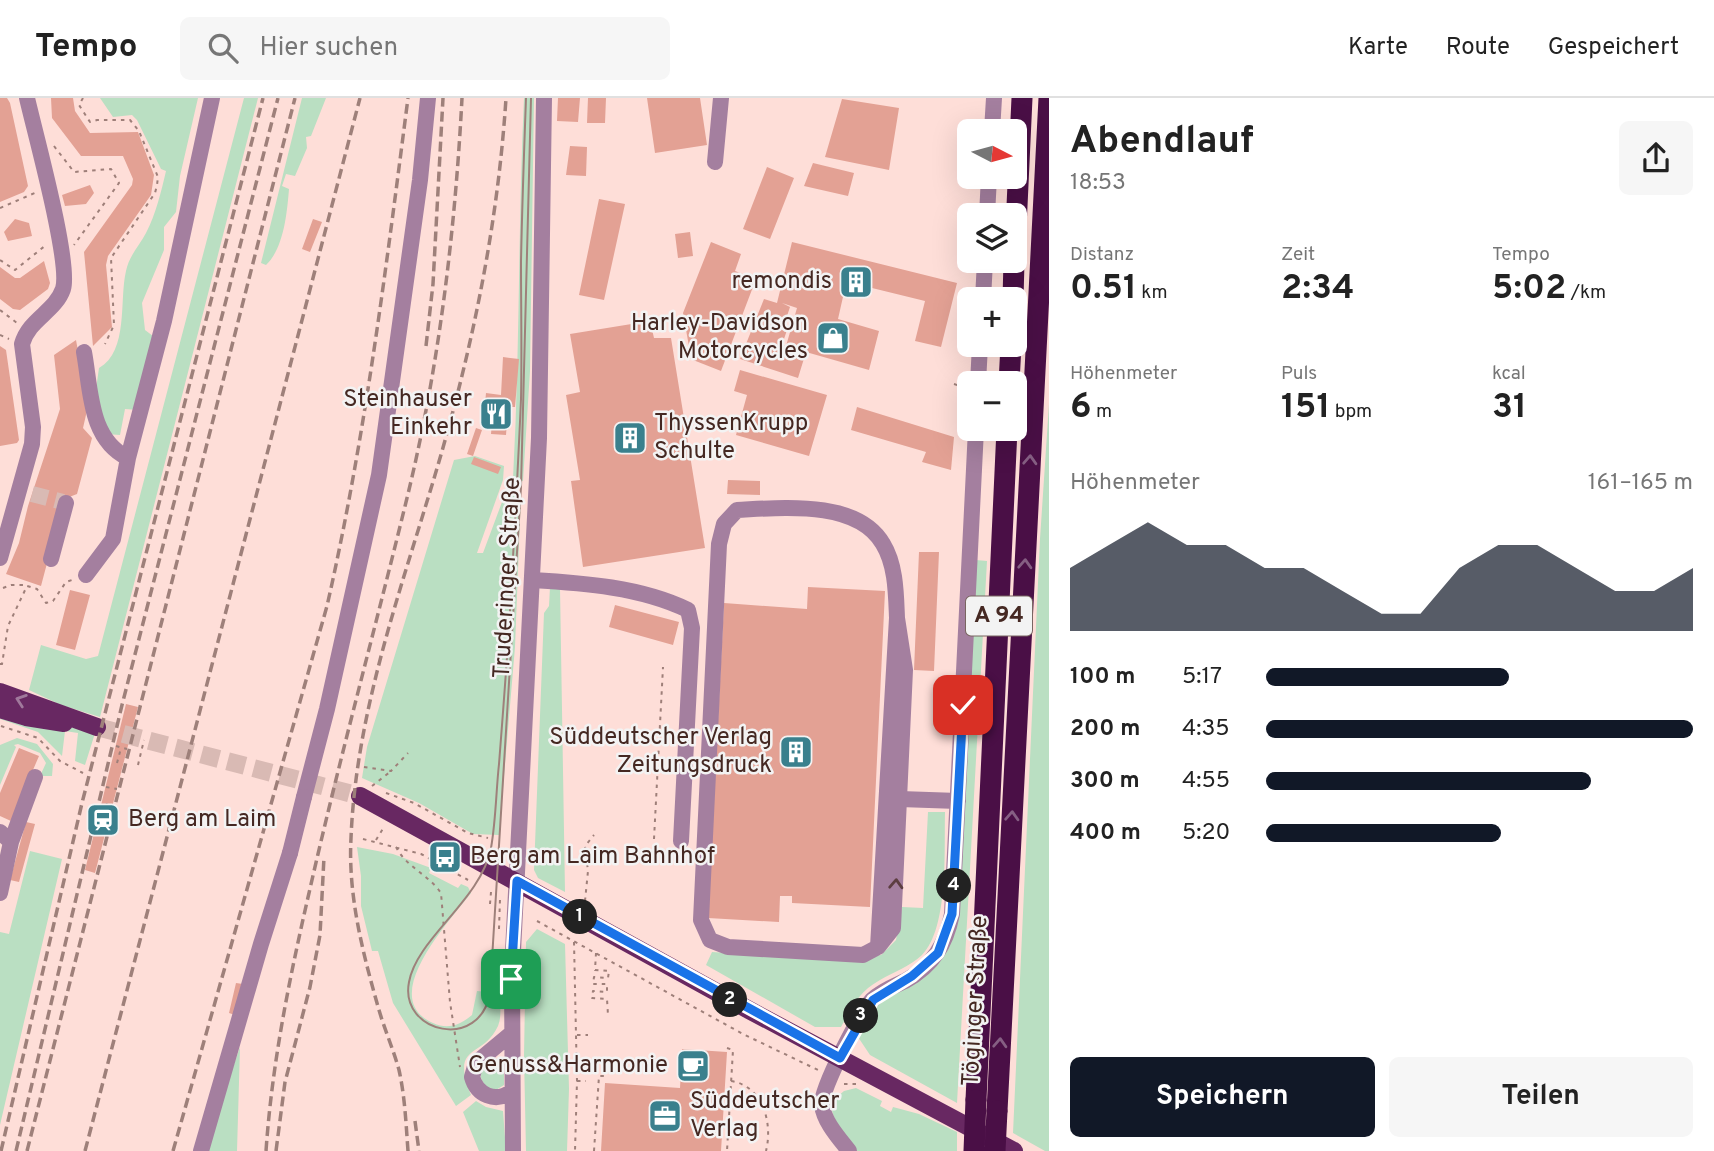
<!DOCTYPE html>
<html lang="de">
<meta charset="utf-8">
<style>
:root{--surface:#fff;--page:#f6f6f6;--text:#222;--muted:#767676;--line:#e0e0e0;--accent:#111827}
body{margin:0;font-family:Overpass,sans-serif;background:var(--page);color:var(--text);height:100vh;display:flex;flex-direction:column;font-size:26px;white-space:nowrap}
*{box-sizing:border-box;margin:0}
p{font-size:23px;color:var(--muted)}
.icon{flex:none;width:38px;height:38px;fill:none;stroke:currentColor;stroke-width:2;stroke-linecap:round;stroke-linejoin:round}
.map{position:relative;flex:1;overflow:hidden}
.panel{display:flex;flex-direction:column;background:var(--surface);width:665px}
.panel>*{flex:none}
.needle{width:46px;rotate:96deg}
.buttons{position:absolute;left:957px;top:21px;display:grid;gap:14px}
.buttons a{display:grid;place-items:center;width:70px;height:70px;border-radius:10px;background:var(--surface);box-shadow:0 7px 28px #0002;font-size:35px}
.pin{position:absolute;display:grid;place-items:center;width:60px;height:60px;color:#fff;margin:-30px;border-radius:14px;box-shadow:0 4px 10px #0006}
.km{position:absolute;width:35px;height:35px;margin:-18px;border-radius:50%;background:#222;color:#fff;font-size:19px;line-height:35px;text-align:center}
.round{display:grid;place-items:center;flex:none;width:74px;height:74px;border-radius:10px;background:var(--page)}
.summary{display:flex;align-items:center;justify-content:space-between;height:119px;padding:0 21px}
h1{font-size:38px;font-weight:700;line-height:52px}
.figures{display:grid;grid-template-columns:repeat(3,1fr);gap:10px;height:119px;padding:7px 21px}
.figures div{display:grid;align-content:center}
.figures b{font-size:35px;font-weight:700}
.figures small{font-size:19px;font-weight:400}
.figures p{font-size:19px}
.chart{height:196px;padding:14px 21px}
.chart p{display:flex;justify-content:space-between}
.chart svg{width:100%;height:126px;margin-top:7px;fill:var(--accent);opacity:.7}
.primary-button{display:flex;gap:14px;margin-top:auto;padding:14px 21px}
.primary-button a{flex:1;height:80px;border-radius:10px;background:var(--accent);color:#fff;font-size:28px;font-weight:700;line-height:80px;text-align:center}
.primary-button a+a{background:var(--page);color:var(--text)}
ul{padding:0 21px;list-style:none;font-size:23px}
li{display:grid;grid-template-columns:112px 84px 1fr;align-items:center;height:52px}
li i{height:18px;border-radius:9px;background:var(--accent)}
header{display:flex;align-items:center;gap:42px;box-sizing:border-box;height:98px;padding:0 35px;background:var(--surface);border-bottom:2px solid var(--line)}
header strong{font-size:33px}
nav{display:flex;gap:38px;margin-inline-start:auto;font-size:24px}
.search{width:490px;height:63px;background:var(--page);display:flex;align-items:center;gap:18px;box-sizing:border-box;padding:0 24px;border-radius:10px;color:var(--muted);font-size:26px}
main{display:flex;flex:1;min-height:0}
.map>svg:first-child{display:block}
.green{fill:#badfc2}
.building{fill:#e3a194;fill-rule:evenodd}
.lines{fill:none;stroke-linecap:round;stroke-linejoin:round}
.minor-tunnel{stroke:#d9bab4;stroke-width:16;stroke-dasharray:16 8;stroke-linecap:butt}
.major-tunnel{stroke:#d9bab4;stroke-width:18;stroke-dasharray:18 9;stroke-linecap:butt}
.path{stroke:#9e7f79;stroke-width:2;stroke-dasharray:3.5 5;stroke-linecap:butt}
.minor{stroke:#a47f9f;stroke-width:16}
.major{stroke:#682862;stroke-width:18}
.highway{stroke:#4a0f46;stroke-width:21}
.tram{stroke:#9e807a;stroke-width:2}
.rail{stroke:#9e807a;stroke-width:3.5;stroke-dasharray:10 5;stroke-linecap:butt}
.minor-bridge{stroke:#a47f9f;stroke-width:16}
.highway-bridge{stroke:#4a0f46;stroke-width:21}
.oneway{stroke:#855f83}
.oneway2{stroke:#a0799c}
.oneway3{stroke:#5d3e41}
.route-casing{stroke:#fff;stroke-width:14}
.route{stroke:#1a73e8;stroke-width:9}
.labels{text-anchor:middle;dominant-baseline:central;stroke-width:5;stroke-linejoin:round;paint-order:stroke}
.shield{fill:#f3f3f3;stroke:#796561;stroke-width:2}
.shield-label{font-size:23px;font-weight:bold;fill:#452822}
.poi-label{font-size:24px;fill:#452822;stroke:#f3f3f3;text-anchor:end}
.street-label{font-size:24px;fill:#452822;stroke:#f3f3f3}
</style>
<header>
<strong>Tempo</strong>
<div class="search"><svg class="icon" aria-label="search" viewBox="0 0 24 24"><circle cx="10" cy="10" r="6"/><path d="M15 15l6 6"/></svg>Hier suchen</div>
<nav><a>Karte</a><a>Route</a><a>Gespeichert</a></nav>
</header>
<main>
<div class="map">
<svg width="1049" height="1053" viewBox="0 0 1049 1053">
<rect width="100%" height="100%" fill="#feded8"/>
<path class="green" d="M100 0H198L180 78 176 114 164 129V152L142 205 145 232 157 241 138 312 125 311 120 337 106 336 95 298 99 270C129 253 119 202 126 173 129 158 139 148 146 135 156 116 161 94 166 73L161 71 137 22 132 17 113 19Z
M244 0H258L100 619 61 607 29 592 41 547 86 561 98 558Z
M302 0H326L311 38 306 39 307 50 295 78 286 76 282 88 289 91C287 115 284 150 266 167L261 165 263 157Z
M524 0H534L530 273 523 383 513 381C520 254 518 127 524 0Z
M1049 306V1053H1045L1013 1035 1040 441Z
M475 358 504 368 503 382 477 455H483L505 396 511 397V393L521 395 515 549 499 737 473 736 419 705 362 680 367 649 454 362Z
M976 462 987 463 957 1005 870 957 858 939 874 908 944 855 955 835Z
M550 489 560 490 565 794 538 780 534 772 544 515 549 508Z
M0 617 34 626 96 632 85 667 75 663 78 635 65 633 62 658 38 634 0 621Z
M17 640 37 646 53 666 52 678H40L46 665 40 655 18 646 14 647 16 649 0 687V647Z
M928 714H945C944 750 949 830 922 857 910 868 894 874 880 882 858 894 851 911 841 929H815L706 867 712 854 826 861 881 857 896 842 902 809 923 810Z
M357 749 393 756 431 770 429 775 458 790 461 786 468 789 471 795C450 823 376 900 433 925 448 932 460 927 472 917L477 893 499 895C500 905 502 918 498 928 482 962 450 944 471 997L456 1008 393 905 378 853H372L361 808V778Z
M30 753 62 761 0 1027V834L9 836Z
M537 831 565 846 569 991 567 1053H526L524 958 526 844Z
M240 949 237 1053H204Z
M501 959 504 962V987L496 992 488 991C472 972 484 969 501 959Z
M856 990 882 1003 880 1008 891 1014 893 1009 919 1016 957 1034V1053H857C846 1038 831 1023 831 1004L844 993Z
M476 1003 486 1009 503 1013 506 1053H479L463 1014Z"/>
<path class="building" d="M0 0H7L10 5 28 88 24 94 0 104Z
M51 0H73L75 13 90 35 138 34 154 77 151 97 108 158 106 167 112 229 93 248 84 154 132 87 133 81 123 58H81L52 20Z
M558 0H580L578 24 557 23Z
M588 0H606L605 25H587Z
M647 0H700L707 47 655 55Z
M842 1 899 10 889 72 825 59Z
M570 48 587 49 586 78 566 77Z
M813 65 854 75 848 98 804 88Z
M767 69 794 80 770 141 743 131Z
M90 87 94 95 86 106 65 108 62 97Z
M599 101 625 106 604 202 579 197Z
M15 121 29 125 32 138 8 143 4 134Z
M313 121 322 124 310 154 302 151Z
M690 134 693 158 678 160 675 136Z
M711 144 741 156 735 173 756 181 721 273 688 260 690 254 683 215Z
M792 144 957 185 941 249 915 243 925 203 872 190 870 195 845 190 838 221 879 233 869 272 806 254 798 280 740 261 764 201 777 205ZM782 205 797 210 786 248 782 247 787 232 783 230 790 209Z
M44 163 50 185 48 191 20 212 13 211 0 201V169L15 180H20Z
M650 223 654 240H671L705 450 583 469 571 383 580 382 566 297 580 294 570 236Z
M76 242 88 308 83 330 92 340 77 396 64 401 41 488 6 476 19 445 28 408 60 311 54 257Z
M0 248 6 252 19 342 17 345 0 348Z
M503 259 519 261 515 309H508L506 337 491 336 492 323H486L484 316 486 295 501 297Z
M740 272 827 297 809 358 736 337 747 297 734 293Z
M857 309 954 339 951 372 922 364 926 354 851 332Z
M476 330 482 332 473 358 467 356Z
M474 359 501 369 498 376 471 366Z
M728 382 760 383V397L727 396Z
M919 454H939L934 573 914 572Z
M808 489 885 493 870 809 792 805V798H780L779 824 708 820 724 505 807 511Z
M70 492 90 497 75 552 56 547Z
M615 507 679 524 673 547 609 529Z
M126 606 138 609 95 775 85 772Z
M19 650 39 658 11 723 0 718V695Z
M26 724 35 726 19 784 10 782Z
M236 885 243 886 235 917 229 915Z
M682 951 727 954 721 1053H601L605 985 680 990Z"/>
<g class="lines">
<path class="minor-tunnel" d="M32 396 63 404"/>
<path class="major-tunnel" d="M97 629 360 698"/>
<path class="path" d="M83 0 79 7 90 24 97 22H130L139 33 158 79 157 87 155 95 111 160 114 227 105 246
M54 48 74 74 111 71 119 85 74 147
M0 110 37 94
M0 162 15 172 46 147
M0 212 17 225
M0 237 9 241
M954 286 963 289
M3 490 11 487H26
M0 566H2L8 528 27 488 37 491 46 505 53 503 66 484 72 482
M1 628 38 640 60 663 83 675
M116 648 127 651
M117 665 121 650
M138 667 144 642
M364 669 391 673 408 655
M372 688 390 674
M106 689 117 691
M386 695 414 705 468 735 488 740
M99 716 110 718
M104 717 108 701
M363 741 421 756 468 782
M654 741 663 569
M376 742 384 729
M396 749C406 769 429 777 441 795L450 904 460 969
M585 803 588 773 585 748 594 737
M490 806 491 794
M537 823 743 936 818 972
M499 831 500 801
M574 844 577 983 575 1053
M596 855 595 872 609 873 608 880 594 879 593 886H607V894L593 893 592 900 607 901 608 917
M577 937H588
M727 950 733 952 727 1053
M577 983H586
M731 983C763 988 773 1025 766 1053
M844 986H856
M594 1053 599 978H604"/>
<path class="minor" d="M992 33 994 0
M715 64 721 0
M987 117 989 79
M983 201 985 163
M84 254C91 292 89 341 128 360
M978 285 980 247
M0 460 32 346 33 329 22 246C29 221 55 214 63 191 71 165 35 35 27 0
M51 461 66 405
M86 477 113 441 128 360 164 223 212 0
M532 482C583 485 641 489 688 512L692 530 681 743
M304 699 327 611 379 377 420 82 428 0
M900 701 958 703
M0 734 11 744 0 795
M11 744 35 679
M878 849 897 520C896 496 896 467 883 446 857 401 780 410 737 412L724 426 719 446 701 822 710 842 728 849 863 857 878 849 893 830 905 572 897 520
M511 994C495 1005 477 997 472 979L476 965 512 935
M201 1053 261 846 290 755
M513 1053 512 873 539 340 544 0
M849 1053C839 1040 824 1024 822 1007 820 992 861 914 872 902 881 893 894 888 905 883 933 868 946 846 952 816L976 331"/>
<path class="major" d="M0 594 97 629
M0 611 26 619 64 625
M360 698 749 912 1014 1053"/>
<path class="highway" d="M1015 151 1022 0
M1013 201 1014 163
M1009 285 1011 247
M976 1002 1007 331
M997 1013 1049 0"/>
<path class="tram" d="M526 0C524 55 522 109 521 164 521 210 522 256 521 301 518 372 514 442 510 513 507 564 503 615 499 666 496 693 496 722 491 750 481 802 417 840 409 884 399 935 481 954 490 894L521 389 531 0"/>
<path class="rail" d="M426 248 433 186 443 0
M415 1023 419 1053
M1 1053 82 705 263 0
M16 1053 122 607 278 0
M27 1053 295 0
M85 1053 360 0
M173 1053 327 508C365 341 386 170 408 0
M266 1053C273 951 295 855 318 756 346 637 378 519 407 400 439 269 455 134 462 0
M276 1053 285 984 310 889 320 837 324 759
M408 1053C406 1026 405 999 399 972 393 950 383 928 377 905 362 852 348 796 351 740 356 612 402 489 438 367 473 247 498 125 506 0"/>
<path class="minor-bridge" d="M290 755 304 699"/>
<path class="highway-bridge" d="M974 1053 976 1002
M995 1053 997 1013"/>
</g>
<defs><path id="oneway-chevron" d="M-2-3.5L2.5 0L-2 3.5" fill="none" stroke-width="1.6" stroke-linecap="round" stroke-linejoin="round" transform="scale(1.75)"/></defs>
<g class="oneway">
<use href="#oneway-chevron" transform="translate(1030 362) rotate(-87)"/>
<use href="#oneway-chevron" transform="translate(1025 466) rotate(-87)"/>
<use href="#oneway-chevron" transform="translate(1012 718) rotate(-87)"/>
<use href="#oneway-chevron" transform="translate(1000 945) rotate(-87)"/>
</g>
<use class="oneway2" href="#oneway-chevron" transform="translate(21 602) rotate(-161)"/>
<use class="oneway3" href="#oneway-chevron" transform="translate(896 786) rotate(-87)"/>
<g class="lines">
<defs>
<path id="route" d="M511 881 517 783 840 960 873 902 912 878 938 855 952 816 963 607"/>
</defs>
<use href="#route" class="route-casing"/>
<use href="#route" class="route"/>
</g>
<defs>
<symbol id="building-square" viewBox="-11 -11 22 22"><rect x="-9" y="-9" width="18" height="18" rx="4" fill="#3a808d" stroke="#f3f3f3"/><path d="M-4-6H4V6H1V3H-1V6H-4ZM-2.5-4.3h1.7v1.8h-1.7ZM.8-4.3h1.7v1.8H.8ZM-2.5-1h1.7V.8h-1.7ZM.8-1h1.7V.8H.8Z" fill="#fff"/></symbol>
<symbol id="shop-square" viewBox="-11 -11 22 22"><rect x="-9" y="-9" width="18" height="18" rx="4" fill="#3a808d" stroke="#f3f3f3"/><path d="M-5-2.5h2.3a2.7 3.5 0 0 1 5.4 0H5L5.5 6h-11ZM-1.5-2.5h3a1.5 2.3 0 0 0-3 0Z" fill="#fff"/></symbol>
<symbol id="restaurant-square" viewBox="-11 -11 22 22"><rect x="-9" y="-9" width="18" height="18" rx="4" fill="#3a808d" stroke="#f3f3f3"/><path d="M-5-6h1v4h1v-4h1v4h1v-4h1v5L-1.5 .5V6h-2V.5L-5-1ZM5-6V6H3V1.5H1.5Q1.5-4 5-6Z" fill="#fff"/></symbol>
<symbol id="station-square" viewBox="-11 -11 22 22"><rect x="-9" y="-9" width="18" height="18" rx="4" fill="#3a808d" stroke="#f3f3f3"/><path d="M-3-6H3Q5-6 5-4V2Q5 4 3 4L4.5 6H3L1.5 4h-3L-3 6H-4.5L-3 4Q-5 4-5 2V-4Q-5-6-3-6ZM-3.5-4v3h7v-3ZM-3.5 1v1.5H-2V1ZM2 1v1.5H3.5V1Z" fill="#fff"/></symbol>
<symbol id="bus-square" viewBox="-11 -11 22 22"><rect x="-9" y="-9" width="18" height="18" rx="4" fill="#3a808d" stroke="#f3f3f3"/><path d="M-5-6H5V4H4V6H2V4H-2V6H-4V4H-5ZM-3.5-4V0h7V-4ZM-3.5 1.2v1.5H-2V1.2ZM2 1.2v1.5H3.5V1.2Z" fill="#fff"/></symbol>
<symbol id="cafe-square" viewBox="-11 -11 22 22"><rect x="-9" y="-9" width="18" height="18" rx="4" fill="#3a808d" stroke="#f3f3f3"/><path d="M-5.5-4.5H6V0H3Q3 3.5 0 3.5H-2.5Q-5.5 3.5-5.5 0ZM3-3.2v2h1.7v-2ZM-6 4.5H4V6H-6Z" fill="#fff"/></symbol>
<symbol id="office-square" viewBox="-11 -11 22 22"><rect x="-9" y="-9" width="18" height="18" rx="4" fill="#3a808d" stroke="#f3f3f3"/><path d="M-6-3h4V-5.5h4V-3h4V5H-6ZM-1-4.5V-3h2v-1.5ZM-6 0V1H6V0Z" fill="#fff"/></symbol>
</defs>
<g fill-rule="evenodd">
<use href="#building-square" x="837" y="165" width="38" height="38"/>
<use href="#shop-square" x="814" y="221" width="38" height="38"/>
<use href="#restaurant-square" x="477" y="297" width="38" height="38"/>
<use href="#building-square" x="611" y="321" width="38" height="38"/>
<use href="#building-square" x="777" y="635" width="38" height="38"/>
<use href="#station-square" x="84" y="703" width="38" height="38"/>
<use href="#bus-square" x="426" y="740" width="38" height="38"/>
<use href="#cafe-square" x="674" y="949" width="38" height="38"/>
<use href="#office-square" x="646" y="999" width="38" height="38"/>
</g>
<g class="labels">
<rect class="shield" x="966" y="498.5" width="66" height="39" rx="5"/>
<g class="shield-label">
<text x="999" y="518">A 94</text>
</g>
<g class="poi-label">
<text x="832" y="184">remondis</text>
<text x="808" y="226">Harley-Davidson<tspan x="808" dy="28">Motorcycles</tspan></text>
<text x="472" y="302">Steinhauser<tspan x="472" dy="28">Einkehr</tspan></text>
<text x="654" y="326" text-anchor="start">ThyssenKrupp<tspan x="654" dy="28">Schulte</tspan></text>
<text x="772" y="640">Süddeutscher Verlag<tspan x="772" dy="28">Zeitungsdruck</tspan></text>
<text x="128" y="722" text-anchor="start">Berg am Laim</text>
<text x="470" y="759" text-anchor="start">Berg am Laim Bahnhof</text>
<text x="668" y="968">Genuss&amp;Harmonie</text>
<text x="690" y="1004" text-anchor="start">Süddeutscher<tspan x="690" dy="28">Verlag</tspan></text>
</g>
<g class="street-label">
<text transform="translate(508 480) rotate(-87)">Truderinger Straße</text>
<text transform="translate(976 903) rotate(-87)">Töginger Straße</text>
</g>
</g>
</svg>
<div class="buttons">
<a><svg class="needle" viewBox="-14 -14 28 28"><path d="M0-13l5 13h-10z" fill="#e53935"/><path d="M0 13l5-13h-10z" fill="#767676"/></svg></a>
<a><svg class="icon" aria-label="layers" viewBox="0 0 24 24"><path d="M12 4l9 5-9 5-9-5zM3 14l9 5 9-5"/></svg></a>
<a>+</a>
<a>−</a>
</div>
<div class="pin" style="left:511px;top:881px;background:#1e9e55"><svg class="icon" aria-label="arrive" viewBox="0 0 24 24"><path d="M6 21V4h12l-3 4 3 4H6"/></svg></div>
<div class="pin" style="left:963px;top:607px;background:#d93025"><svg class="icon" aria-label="check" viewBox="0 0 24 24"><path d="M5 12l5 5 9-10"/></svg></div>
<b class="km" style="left:580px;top:819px">1</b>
<b class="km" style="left:730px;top:902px">2</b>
<b class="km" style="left:861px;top:918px">3</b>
<b class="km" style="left:954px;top:788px">4</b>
</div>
<section class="panel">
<div class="summary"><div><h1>Abendlauf</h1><p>18:53</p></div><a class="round"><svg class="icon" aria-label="share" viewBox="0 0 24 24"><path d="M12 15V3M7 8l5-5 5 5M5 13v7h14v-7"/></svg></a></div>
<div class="figures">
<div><p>Distanz</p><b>0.51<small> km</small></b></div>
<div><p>Zeit</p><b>2:34</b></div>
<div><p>Tempo</p><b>5:02<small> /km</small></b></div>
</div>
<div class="figures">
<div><p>Höhenmeter</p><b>6<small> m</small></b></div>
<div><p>Puls</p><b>151<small> bpm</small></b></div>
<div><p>kcal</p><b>31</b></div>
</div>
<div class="chart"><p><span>Höhenmeter</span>161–165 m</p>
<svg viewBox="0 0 160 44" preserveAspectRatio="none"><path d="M0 44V22L10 14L20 6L30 14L40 14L50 22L60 22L70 30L80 38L90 38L100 22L110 14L120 14L130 22L140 30L150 30L160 22V44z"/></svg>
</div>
<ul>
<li><b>100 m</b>5:17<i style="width:57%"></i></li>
<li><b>200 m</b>4:35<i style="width:100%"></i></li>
<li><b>300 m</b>4:55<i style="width:76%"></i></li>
<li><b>400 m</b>5:20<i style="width:55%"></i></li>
</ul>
<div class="primary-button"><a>Speichern</a><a>Teilen</a></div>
</section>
</main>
